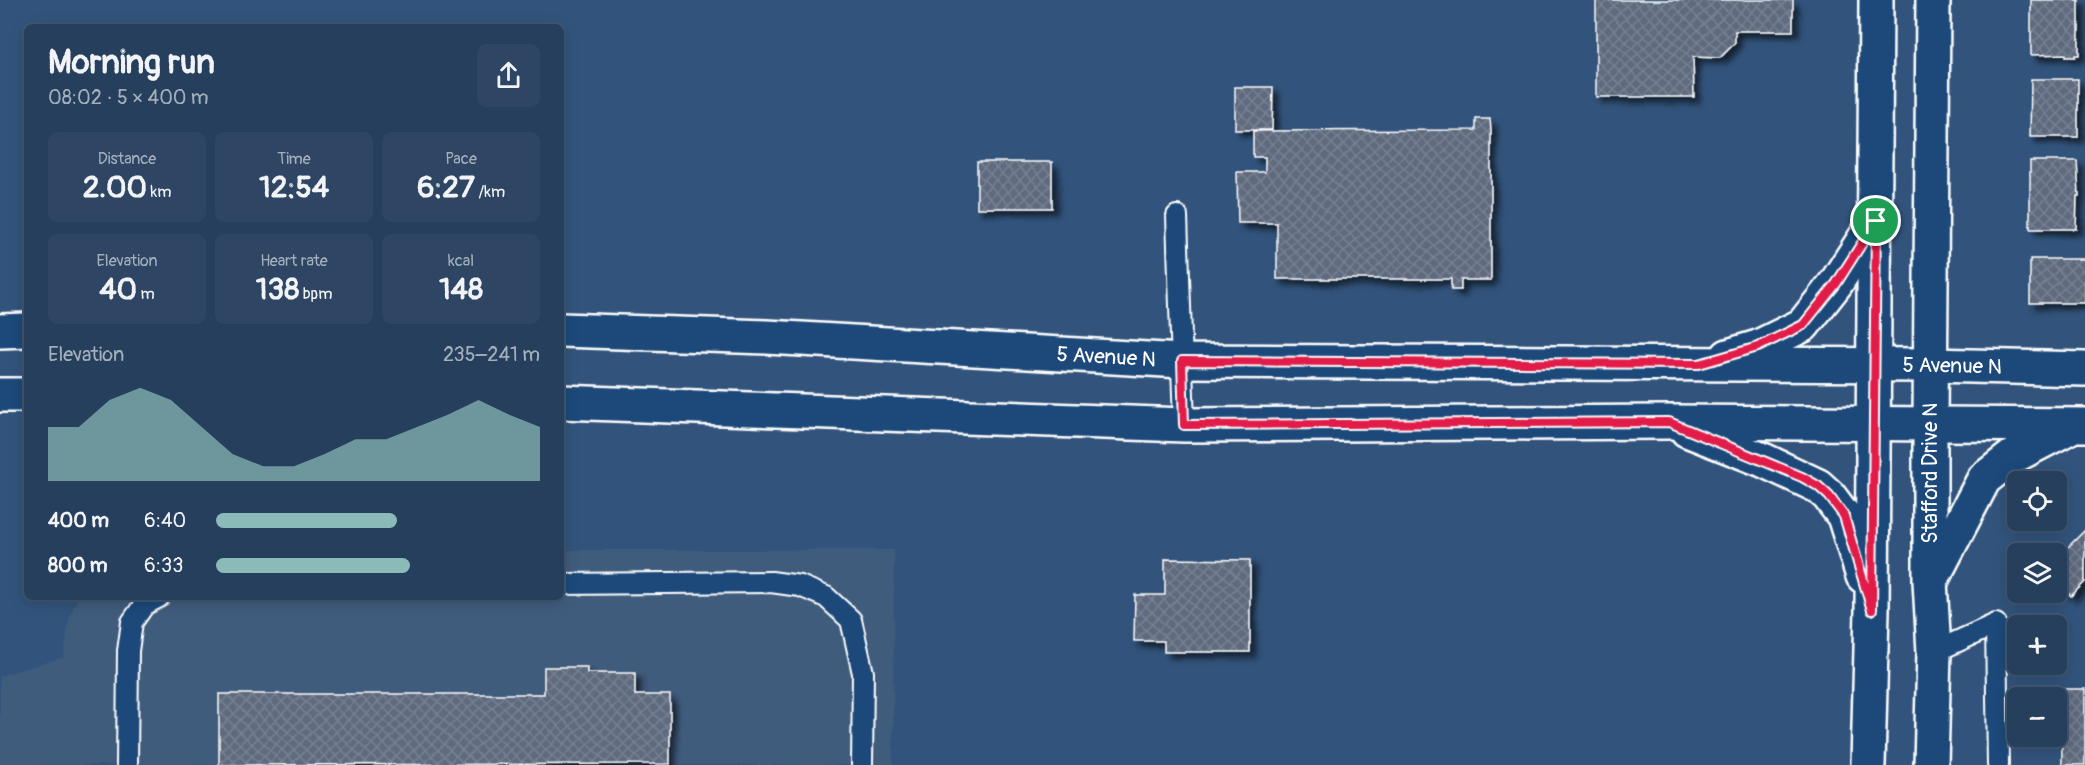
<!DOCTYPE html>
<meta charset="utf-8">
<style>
:root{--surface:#263f5d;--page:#2e4663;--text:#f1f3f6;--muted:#a4afbc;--line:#425872;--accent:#8bbbb9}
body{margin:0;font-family:Pangolin,sans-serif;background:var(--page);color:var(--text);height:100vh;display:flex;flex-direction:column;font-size:22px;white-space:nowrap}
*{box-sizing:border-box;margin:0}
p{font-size:20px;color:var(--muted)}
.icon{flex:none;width:33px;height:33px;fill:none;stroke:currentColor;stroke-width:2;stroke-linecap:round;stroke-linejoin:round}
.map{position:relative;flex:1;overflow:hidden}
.side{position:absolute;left:24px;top:24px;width:540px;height:576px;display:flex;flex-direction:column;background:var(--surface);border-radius:9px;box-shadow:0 3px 15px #0003,0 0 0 2px var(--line)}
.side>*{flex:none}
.fabs{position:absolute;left:2007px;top:471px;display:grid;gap:12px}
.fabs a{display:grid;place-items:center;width:60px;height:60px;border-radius:9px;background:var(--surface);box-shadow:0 3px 15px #0003,0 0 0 2px var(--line);font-size:30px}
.pin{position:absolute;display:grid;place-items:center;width:51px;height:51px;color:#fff;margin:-26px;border:3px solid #fff;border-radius:50%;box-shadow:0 2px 6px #0007}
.round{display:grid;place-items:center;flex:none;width:63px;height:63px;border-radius:9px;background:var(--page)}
.headline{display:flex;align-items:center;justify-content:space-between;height:102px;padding:0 24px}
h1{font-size:33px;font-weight:800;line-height:45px}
.metrics{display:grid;grid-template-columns:repeat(3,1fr);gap:9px;height:102px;padding:6px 24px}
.metrics div{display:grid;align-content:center;border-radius:9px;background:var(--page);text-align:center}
.metrics b{font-size:30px;font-weight:800}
.metrics small{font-size:16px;font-weight:400}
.metrics p{font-size:16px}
.chart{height:168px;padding:12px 24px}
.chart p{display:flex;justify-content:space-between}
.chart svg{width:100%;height:108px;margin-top:6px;fill:var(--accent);opacity:.7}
ul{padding:0 24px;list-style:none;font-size:20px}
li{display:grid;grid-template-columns:96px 72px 1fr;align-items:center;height:45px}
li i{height:15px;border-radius:8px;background:var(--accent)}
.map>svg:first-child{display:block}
.built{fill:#405b7d}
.building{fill:url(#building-cross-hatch);stroke:#fff;stroke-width:1.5;filter:url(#shadow)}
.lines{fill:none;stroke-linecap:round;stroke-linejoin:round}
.service-casing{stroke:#fff;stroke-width:24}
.secondary-casing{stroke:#fff;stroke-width:38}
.service{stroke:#1f4a7a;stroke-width:20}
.secondary{stroke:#1f4a7a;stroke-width:33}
.route-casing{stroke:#fff;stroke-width:12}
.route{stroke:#e11d48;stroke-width:8}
.labels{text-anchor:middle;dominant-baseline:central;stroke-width:4.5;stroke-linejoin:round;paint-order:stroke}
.street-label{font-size:21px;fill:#fff;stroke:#1f4a7a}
</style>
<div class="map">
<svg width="2085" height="765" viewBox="0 0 2085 765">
<defs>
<pattern id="building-cross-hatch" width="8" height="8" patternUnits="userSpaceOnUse" patternTransform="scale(1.5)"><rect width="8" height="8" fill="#5f6b7f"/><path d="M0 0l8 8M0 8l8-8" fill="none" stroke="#778192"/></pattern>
<filter id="shadow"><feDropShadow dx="5.5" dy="5.5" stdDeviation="3" flood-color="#0009"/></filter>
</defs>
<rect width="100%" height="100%" fill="#32547c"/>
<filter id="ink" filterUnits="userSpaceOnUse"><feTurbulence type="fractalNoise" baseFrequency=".0167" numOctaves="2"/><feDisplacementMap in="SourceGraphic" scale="12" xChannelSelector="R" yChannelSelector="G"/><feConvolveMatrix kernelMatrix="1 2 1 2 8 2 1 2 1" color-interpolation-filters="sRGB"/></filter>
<g filter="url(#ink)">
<path class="built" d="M561 550H894L893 765H0V676L64 657 69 618 78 597H561Z"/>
<path class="building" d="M1596 0H1793V31H1735V43L1720 58 1693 57 1694 97H1596Z
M2031 0H2079V55H2075V57H2065V54L2031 55Z
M2031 79H2078V137H2030Z
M1235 87H1273L1272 130H1235Z
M1476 119H1490L1491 131V280H1461V290H1451V279H1277V223H1238L1237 172H1265V157H1253V131L1476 130Z
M2030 161H2077L2079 196H2077L2076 229H2030Z
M977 162H1052V208H977Z
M2030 259H2085V303H2030Z
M2085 530V582L2071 596 2056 582V559Z
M1165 559 1250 560V652H1164V641H1134L1135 595H1165Z
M544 667H587V673H635V695H670V764L219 765V694H544Z
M2061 689H2085V765H2062Z"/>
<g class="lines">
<defs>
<path id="service" d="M1177 216 1184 425
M561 584 771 582 800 586 826 597 851 620 863 673 862 765
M1934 652 1996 624 1998 765
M127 765 128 651 132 622 144 605 159 597"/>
<g id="secondary">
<path id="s1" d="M561 330 767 337 1182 361 1931 365 2085 369"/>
<path d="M0 331 27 330"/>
<path d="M1728 356 1758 347 1803 325 1836 283 1876 221"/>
<path d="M0 395H27"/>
<path d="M561 402 1184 425 1669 422 2085 425"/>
<path d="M1687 430 1763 460 1818 486 1829 496 1844 516 1863 576"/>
<path d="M1933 577 1984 479 2012 457 2068 428"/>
<path d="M1868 765 1872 610 1876 0"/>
<path id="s2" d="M1931 765 1934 652 1930 581V424L1933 0"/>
</g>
</defs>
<use href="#service" class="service-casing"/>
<use href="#secondary" class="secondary-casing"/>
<use href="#service" class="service"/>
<use href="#secondary" class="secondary"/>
</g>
</g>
<g class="lines" filter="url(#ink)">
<defs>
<path id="route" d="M1876 221 1872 610 1844 516 1829 496 1818 486 1802 477 1669 422 1184 425 1182 361 1699 364 1758 347 1803 325 1836 284Z"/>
</defs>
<use href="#route" class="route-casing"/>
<use href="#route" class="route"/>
</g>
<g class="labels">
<g class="street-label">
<text stroke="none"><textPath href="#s1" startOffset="546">5 Avenue N</textPath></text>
<text stroke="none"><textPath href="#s1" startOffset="1392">5 Avenue N</textPath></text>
<text stroke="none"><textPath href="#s2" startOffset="292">Stafford Drive N</textPath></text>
</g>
</g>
</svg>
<div class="fabs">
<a><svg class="icon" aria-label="locate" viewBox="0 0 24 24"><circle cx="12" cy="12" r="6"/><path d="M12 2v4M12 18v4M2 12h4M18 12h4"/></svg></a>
<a><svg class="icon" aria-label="layers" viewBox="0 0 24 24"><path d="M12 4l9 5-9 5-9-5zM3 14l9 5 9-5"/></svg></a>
<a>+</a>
<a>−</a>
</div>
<div class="pin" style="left:1876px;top:221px;background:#1e9e55"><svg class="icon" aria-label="arrive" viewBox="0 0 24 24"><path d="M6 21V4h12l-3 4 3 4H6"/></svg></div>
<section class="side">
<div class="headline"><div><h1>Morning run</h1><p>08:02 · 5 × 400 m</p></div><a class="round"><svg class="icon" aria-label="share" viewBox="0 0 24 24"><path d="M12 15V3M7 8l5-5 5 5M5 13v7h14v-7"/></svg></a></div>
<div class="metrics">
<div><p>Distance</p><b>2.00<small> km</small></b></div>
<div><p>Time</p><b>12:54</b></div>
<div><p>Pace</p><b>6:27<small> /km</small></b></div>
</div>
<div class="metrics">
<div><p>Elevation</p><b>40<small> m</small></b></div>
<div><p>Heart rate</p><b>138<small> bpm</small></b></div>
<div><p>kcal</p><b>148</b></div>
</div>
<div class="chart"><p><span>Elevation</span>235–241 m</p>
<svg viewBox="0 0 160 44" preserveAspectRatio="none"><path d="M0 44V22L10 22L20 11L30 6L40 11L50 22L60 33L70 38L80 38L90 33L100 27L110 27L120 22L130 17L140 11L150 17L160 22V44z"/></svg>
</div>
<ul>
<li><b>400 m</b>6:40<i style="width:56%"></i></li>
<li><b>800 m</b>6:33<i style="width:60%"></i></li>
</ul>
</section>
</div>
